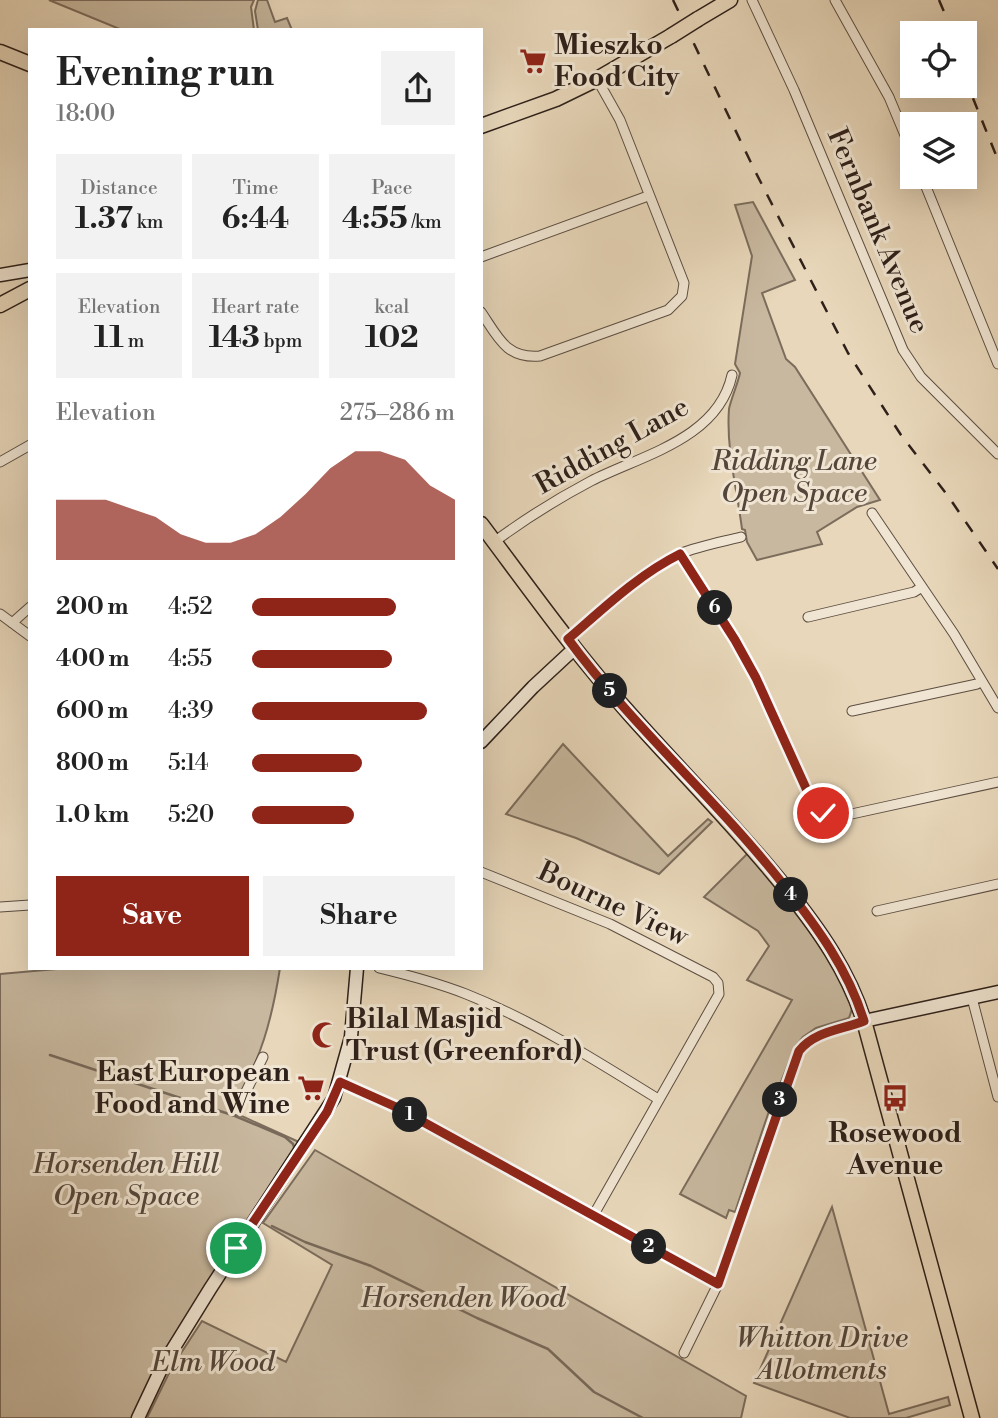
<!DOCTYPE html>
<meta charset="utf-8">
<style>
:root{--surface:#fff;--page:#f2f2f2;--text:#222;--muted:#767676;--accent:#8f2418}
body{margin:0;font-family:"Libre Bodoni",serif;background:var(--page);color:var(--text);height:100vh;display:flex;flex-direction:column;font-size:26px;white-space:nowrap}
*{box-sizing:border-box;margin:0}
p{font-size:23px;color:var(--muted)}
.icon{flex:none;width:38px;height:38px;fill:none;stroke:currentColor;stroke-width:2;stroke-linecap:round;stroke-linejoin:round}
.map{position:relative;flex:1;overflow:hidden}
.drawer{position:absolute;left:28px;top:28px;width:455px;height:942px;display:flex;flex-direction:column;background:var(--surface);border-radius:0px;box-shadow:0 7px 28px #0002}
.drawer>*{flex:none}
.fabs{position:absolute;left:900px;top:21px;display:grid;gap:14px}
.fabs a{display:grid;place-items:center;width:77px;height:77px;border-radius:0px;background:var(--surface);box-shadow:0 7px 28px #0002;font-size:35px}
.pin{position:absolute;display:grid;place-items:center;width:60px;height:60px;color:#fff;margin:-30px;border:4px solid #fff;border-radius:50%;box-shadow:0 2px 7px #0007}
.km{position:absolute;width:35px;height:35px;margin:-18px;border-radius:50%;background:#222;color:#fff;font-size:19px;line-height:35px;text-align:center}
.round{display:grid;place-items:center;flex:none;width:74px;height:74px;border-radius:0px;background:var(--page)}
.head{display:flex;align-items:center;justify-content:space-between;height:119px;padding:0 28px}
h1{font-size:38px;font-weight:800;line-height:52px}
.figures{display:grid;grid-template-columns:repeat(3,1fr);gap:10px;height:119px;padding:7px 28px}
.figures div{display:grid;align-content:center;border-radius:0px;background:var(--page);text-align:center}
.figures b{font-size:30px;font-weight:800}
.figures small{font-size:19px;font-weight:400}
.figures p{font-size:19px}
.chart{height:196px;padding:14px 28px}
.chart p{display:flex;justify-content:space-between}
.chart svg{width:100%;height:126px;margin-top:7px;fill:var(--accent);opacity:.7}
.action{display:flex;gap:14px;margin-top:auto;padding:14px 28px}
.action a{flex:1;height:80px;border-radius:0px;background:var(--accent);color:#fff;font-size:28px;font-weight:800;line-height:80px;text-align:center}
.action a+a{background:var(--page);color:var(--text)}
ul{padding:0 28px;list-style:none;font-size:23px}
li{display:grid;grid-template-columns:112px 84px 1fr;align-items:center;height:52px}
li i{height:18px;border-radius:9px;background:var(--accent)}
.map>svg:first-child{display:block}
.green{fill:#c8b89f;stroke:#7b6c5c;stroke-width:2}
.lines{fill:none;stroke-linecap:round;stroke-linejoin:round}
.stream{stroke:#78695a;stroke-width:2.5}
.street-casing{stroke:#5c4e42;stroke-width:11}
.secondary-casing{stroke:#2e201a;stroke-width:15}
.primary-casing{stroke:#2e201a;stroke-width:17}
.street{stroke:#f0e5d2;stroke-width:9}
.secondary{stroke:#f0e5d2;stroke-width:12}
.primary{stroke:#e8d7ba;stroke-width:14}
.rail{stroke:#2e201a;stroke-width:2.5;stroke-dasharray:12 12;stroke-linecap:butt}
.primary-bridge-casing{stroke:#2e201a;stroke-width:17;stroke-linecap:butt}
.primary-bridge{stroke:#e8d7ba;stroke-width:14}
.route-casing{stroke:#fff;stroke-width:14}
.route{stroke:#8f2418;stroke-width:9}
.labels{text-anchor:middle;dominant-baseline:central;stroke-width:6;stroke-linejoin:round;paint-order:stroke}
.poi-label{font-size:28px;font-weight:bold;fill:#2e201a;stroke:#f0e5d2;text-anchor:start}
.street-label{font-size:28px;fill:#2e201a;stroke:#f0e5d2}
.park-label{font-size:28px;font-style:italic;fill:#54463b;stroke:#f0e5d2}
</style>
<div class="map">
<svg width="998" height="1418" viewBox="0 0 998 1418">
<rect width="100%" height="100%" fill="#e8d7ba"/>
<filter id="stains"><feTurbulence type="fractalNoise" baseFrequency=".00286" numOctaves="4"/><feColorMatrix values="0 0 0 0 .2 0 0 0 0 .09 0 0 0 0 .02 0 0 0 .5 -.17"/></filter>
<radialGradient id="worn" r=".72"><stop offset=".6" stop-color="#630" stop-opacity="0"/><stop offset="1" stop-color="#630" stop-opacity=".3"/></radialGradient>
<path class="green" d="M49 0H254L251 7 254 30H122Z
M258 0H267L275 22 287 18 292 30H258L255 11Z
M753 202 795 280 762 293 786 359 795 367 880 500 857 507 817 532 822 544 757 560 747 542 745 530 742 529C737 490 726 448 729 409 730 402 738 383 740 373L735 364 752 256 735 205Z
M563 744 668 856 708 819 712 822 659 874 576 838 506 814Z
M748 853C769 880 852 977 852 1007 852 1010 850 1015 849 1018L816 1028 803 1037 795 1047 768 1114 735 1212 729 1210 726 1218 680 1194 792 1000 747 980 769 946 758 931 704 897Z
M68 968H280C272 1019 261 1060 234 1105L237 1106 235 1113 299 1142 132 1418H0V974Z
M315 1150 746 1396 741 1418H147L172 1367 202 1321 286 1362 332 1265 263 1223Z
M832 1207 889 1414 948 1397 950 1405 906 1418H850L754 1383Z"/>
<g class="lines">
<path class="stream" d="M50 1055 235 1116 285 1137 293 1144 295 1150
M272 1226 305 1242 371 1266 477 1318 548 1349 594 1392 643 1418"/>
<defs>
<path id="street" d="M752 0 794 90 903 350 921 377 998 454
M835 0 889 97 912 152
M922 177 998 364
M481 257 648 196
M481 312C498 337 506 359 540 356L668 310 682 296 684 283 620 120 597 79
M0 462 30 445
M872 513 954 634 998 708
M494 542C525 519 557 499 591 481 642 455 718 439 732 375
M680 554 735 640 756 678 814 806C825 815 833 816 847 815L998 782
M0 614 30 636
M808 617 914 592 922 587
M12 623 30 607
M568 639C602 609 637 573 679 554 699 546 721 542 741 537
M852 711 977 684 982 681
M481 872 610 924 713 977 718 983 719 994 593 1216
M0 907 30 905
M877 911 998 884
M379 968C408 975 438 983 466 994 534 1021 597 1061 658 1099
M972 998 998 1097
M340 1082 396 1107 718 1284
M237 1110 263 1057
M684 1353 718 1284 798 1051C815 1031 841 1030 864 1021"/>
<path id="secondary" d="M0 275 30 270
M481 742 533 687 575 648
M864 1021 998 992
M138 1418 163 1365 210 1289 334 1098 351 1037 357 968"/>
<path id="primary" d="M698 19 730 0
M0 52 30 64
M481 126 556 99 597 79 671 36
M0 305 30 289
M481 524C529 588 575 653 628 712 681 772 737 827 787 890 820 931 848 971 864 1021L972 1418"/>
</defs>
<use href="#street" class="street-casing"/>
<use href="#secondary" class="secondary-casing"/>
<use href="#primary" class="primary-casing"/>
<use href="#street" class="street"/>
<use href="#secondary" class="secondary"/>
<use href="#primary" class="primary"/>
<path class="rail" d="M673 0 754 169 848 353 901 435 948 496 998 569
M939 0 953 33
M964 76 998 160"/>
<defs>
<path id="primary-bridge" d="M671 36 698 19"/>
</defs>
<use href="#primary-bridge" class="primary-bridge-casing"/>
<use href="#primary-bridge" class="primary-bridge"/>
</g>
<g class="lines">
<defs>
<path id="route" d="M236 1248 327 1112 340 1082 396 1107 718 1284 799 1051C815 1031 841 1030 864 1021 848 969 817 927 783 884 716 799 633 727 568 639 604 608 638 575 680 554L735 640 756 678 814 806 823 813"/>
</defs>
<use href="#route" class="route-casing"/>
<use href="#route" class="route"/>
</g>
<defs>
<symbol id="supermarket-bare" viewBox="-9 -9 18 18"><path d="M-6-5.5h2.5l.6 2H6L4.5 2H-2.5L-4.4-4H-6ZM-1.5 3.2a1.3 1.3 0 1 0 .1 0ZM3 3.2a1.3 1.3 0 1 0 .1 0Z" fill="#8f2418" stroke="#f0e5d2" stroke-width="2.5" paint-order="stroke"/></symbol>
<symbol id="mosque-bare" viewBox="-9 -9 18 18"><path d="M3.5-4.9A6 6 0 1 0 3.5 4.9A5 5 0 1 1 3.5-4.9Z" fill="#8f2418" stroke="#f0e5d2" stroke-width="2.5" paint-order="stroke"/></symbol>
<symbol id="bus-bare" viewBox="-9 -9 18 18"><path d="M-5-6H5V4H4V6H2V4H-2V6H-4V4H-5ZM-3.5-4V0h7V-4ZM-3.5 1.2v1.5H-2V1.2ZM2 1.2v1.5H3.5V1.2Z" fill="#8f2418" stroke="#f0e5d2" stroke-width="2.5" paint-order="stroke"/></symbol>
</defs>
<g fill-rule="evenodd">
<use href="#supermarket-bare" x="514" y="42" width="38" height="38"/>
<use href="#mosque-bare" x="306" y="1016" width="38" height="38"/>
<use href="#supermarket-bare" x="292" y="1069" width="38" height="38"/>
<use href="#bus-bare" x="876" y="1079" width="38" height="38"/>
</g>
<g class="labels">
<g class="poi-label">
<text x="554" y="45">Mieszko<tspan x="554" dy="32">Food City</tspan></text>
<text x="346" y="1019">Bilal Masjid<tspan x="346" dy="32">Trust (Greenford)</tspan></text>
<text x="290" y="1072" text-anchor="end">East European<tspan x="290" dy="32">Food and Wine</tspan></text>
<text x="895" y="1133" text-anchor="middle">Rosewood<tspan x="895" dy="32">Avenue</tspan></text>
</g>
<g class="street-label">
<text transform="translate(878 231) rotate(67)">Fernbank Avenue</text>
<text transform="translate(612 446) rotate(-29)">Ridding Lane</text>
<text transform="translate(613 904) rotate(25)">Bourne View</text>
</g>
<g class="park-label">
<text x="794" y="461">Ridding Lane<tspan x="794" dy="32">Open Space</tspan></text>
<text x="126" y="1164">Horsenden Hill<tspan x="126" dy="32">Open Space</tspan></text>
<text x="463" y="1298">Horsenden Wood</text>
<text x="822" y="1338">Whitton Drive<tspan x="822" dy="32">Allotments</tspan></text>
<text x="213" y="1362">Elm Wood</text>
</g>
</g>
<rect width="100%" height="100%" filter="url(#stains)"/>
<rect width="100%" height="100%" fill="url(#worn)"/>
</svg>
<div class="fabs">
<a><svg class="icon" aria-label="locate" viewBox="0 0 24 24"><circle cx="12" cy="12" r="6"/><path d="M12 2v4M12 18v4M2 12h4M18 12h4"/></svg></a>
<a><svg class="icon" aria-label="layers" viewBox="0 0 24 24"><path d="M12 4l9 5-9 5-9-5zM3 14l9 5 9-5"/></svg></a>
</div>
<div class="pin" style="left:236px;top:1248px;background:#1e9e55"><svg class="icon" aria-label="arrive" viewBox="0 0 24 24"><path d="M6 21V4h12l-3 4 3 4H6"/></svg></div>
<div class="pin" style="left:823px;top:813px;background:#d93025"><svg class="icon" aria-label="check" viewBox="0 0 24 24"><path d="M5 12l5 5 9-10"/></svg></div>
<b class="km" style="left:410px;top:1115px">1</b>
<b class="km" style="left:649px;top:1247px">2</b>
<b class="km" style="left:780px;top:1100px">3</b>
<b class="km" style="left:791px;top:895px">4</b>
<b class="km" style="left:610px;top:691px">5</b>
<b class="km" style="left:715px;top:608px">6</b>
<section class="drawer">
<div class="head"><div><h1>Evening run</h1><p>18:00</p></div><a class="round"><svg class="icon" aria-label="share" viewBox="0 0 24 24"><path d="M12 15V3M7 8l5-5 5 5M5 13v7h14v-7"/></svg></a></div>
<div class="figures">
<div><p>Distance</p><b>1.37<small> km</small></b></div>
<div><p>Time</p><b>6:44</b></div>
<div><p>Pace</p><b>4:55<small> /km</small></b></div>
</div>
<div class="figures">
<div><p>Elevation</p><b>11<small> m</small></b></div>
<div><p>Heart rate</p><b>143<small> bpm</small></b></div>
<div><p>kcal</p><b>102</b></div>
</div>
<div class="chart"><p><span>Elevation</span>275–286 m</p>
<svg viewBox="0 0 160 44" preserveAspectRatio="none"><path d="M0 44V23L10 23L20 23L30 26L40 29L50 35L60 38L70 38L80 35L90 29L100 21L110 12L120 6L130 6L140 9L150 18L160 23V44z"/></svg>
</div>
<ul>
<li><b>200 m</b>4:52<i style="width:71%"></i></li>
<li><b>400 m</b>4:55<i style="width:69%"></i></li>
<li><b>600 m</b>4:39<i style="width:86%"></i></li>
<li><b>800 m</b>5:14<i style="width:54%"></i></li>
<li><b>1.0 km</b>5:20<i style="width:50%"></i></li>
</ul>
<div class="action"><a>Save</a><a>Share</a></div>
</section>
</div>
